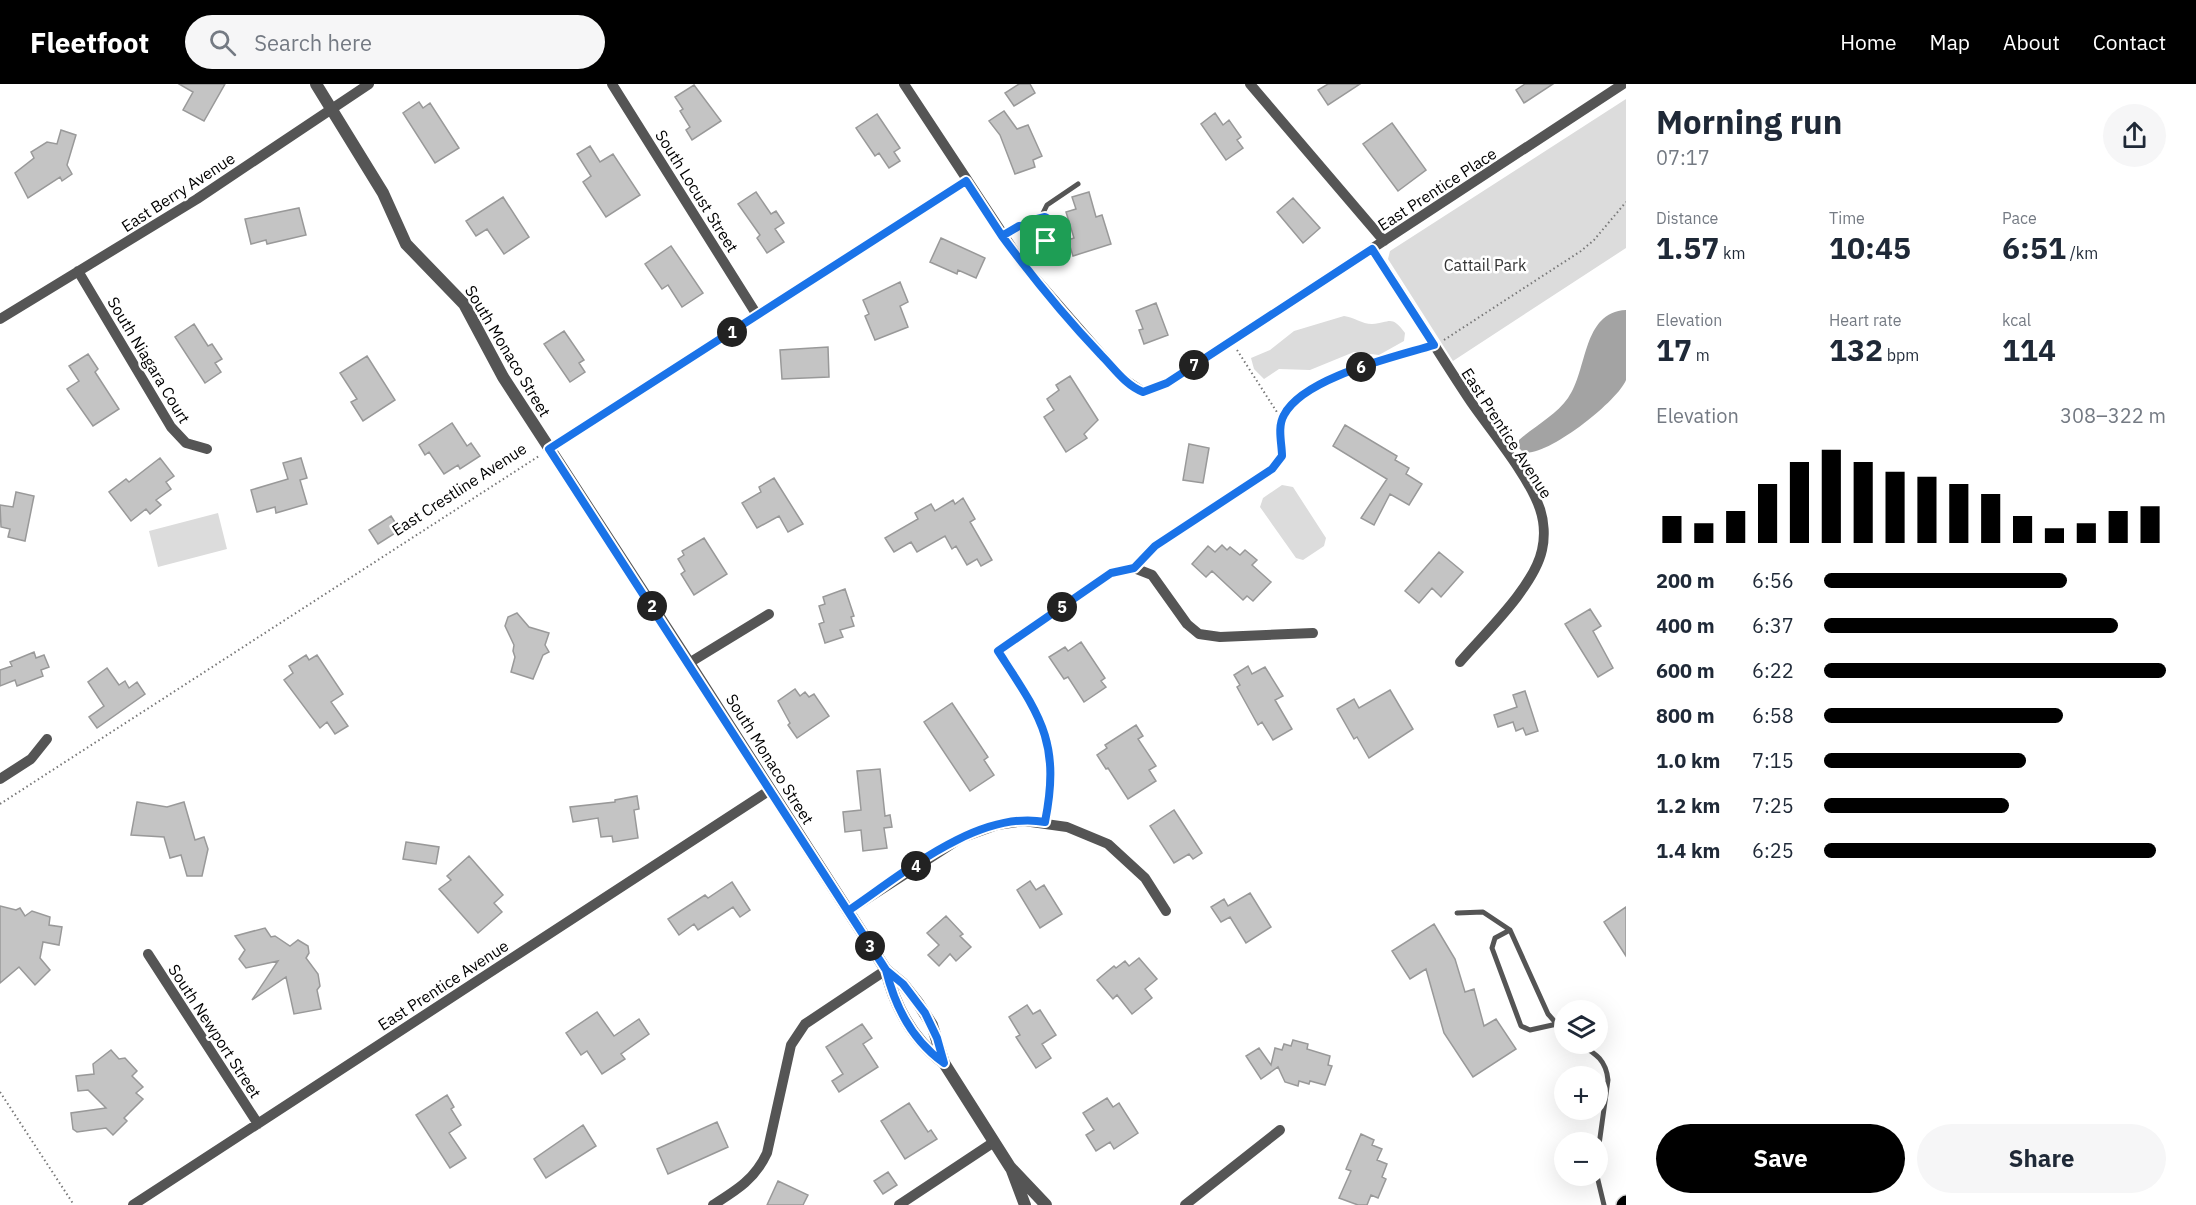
<!DOCTYPE html>
<meta charset="utf-8">
<style>
:root{--surface:#fff;--page:#f6f6f7;--text:#1f2937;--muted:#747a83;--accent:#000}
body{margin:0;font-family:"IBM Plex Sans",sans-serif;background:var(--page);color:var(--text);height:100vh;display:flex;flex-direction:column;font-size:22px;white-space:nowrap}
*{box-sizing:border-box;margin:0}
p{font-size:20px;color:var(--muted)}
.icon{flex:none;width:33px;height:33px;fill:none;stroke:currentColor;stroke-width:2;stroke-linecap:round;stroke-linejoin:round}
.map{position:relative;flex:1;overflow:hidden}
.details{display:flex;flex-direction:column;background:var(--surface);width:570px}
.details>*{flex:none}
.controls{position:absolute;left:1554px;top:916px;display:grid;gap:12px}
.controls a{display:grid;place-items:center;width:54px;height:54px;border-radius:50%;background:var(--surface);box-shadow:0 6px 24px #0002;font-size:30px}
.pin{position:absolute;display:grid;place-items:center;width:51px;height:51px;color:#fff;margin:-26px;border-radius:12px;box-shadow:0 3px 9px #0006}
.km{position:absolute;width:30px;height:30px;margin:-15px;border-radius:50%;background:#222;color:#fff;font-size:16px;line-height:30px;text-align:center}
.round{display:grid;place-items:center;flex:none;width:63px;height:63px;border-radius:32px;background:var(--page)}
.headline{display:flex;align-items:center;justify-content:space-between;height:102px;padding:0 30px}
h1{font-size:33px;font-weight:700;line-height:45px}
.metrics{display:grid;grid-template-columns:repeat(3,1fr);gap:9px;height:102px;padding:6px 30px}
.metrics div{display:grid;align-content:center}
.metrics b{font-size:30px;font-weight:700}
.metrics small{font-size:16px;font-weight:400}
.metrics p{font-size:16px}
.chart{height:168px;padding:12px 30px}
.chart p{display:flex;justify-content:space-between}
.chart svg{width:100%;height:108px;margin-top:6px;stroke:var(--accent);stroke-width:6}
.cta{display:flex;gap:12px;margin-top:auto;padding:12px 30px}
.cta a{flex:1;height:69px;border-radius:36px;background:var(--accent);color:#fff;font-size:24px;font-weight:700;line-height:69px;text-align:center}
.cta a+a{background:var(--page);color:var(--text)}
ul{padding:0 30px;list-style:none;font-size:20px}
li{display:grid;grid-template-columns:96px 72px 1fr;align-items:center;height:45px}
li i{height:15px;border-radius:8px;background:var(--accent)}
header{display:flex;align-items:center;gap:36px;box-sizing:border-box;height:84px;padding:0 30px;background:var(--accent);color:#fff}
header strong{font-size:28px}
nav{display:flex;gap:33px;margin-inline-start:auto;font-size:21px}
.search{width:420px;height:54px;background:var(--page);display:flex;align-items:center;gap:15px;box-sizing:border-box;padding:0 21px;border-radius:33px;color:var(--muted);font-size:22px}
main{display:flex;flex:1;min-height:0}
.map>svg:first-child{display:block}
.green{fill:#dcdcdc}
.water{fill:#a3a3a3}
.building{fill:#c4c4c4;stroke:#999;stroke-width:1.5}
.lines{fill:none;stroke-linecap:round;stroke-linejoin:round}
.primary-casing{stroke:#dbdbdb;stroke-width:18}
.path{stroke:#777;stroke-width:2;stroke-dasharray:1.5 3;stroke-linecap:butt}
.service{stroke:#555;stroke-width:5}
.minor{stroke:#555;stroke-width:10}
.tertiary{stroke:#555;stroke-width:12}
.primary{stroke:#000;stroke-width:15}
.route-casing{stroke:#fff;stroke-width:12}
.route{stroke:#1a73e8;stroke-width:8}
.labels{text-anchor:middle;dominant-baseline:central;stroke-width:5;stroke-linejoin:round;paint-order:stroke}
.street-label{font-size:16px;fill:#000;stroke:#fff}
.park-label{font-size:16px;fill:#333;stroke:#fff}
</style>
<header>
<strong>Fleetfoot</strong>
<div class="search"><svg class="icon" aria-label="search" viewBox="0 0 24 24"><circle cx="10" cy="10" r="6"/><path d="M15 15l6 6"/></svg>Search here</div>
<nav><a>Home</a><a>Map</a><a>About</a><a>Contact</a></nav>
</header>
<main>
<div class="map">
<svg width="1626" height="1121" viewBox="0 0 1626 1121">
<rect width="100%" height="100%" fill="#fff"/>
<path class="green" d="M1626 15V164L1453 277 1388 175 1390 167Z
M1344 232C1354 233 1362 240 1372 240 1390 239 1391 230 1405 249L1404 257 1379 271 1354 268 1310 286 1279 285 1264 295 1254 285 1251 274 1270 266 1294 247Z
M1282 401 1293 403 1326 454 1324 462 1303 476 1296 474 1260 423 1263 414Z
M218 429 227 465 158 483 149 447Z"/>
<path class="water" d="M1626 226C1626 240 1626 285 1626 296 1618 317 1545 375 1523 368L1519 364V356C1535 342 1556 331 1568 314 1588 286 1582 228 1626 226Z"/>
<path class="building" d="M179 0H225L204 37 183 26 193 8Z
M1019 0H1030L1035 9 1014 22 1005 9Z
M1328 0H1360L1328 21 1318 6Z
M1525 0H1553L1524 19 1516 6Z
M694 1 721 37 692 56 686 46 690 43 680 27 683 25 675 13Z
M419 18 423 24 430 19 459 64 435 79 403 29Z
M1004 27 1017 45 1028 41 1042 72 1033 76 1035 83 1015 90 1000 51 989 37Z
M1215 29 1223 41 1229 36 1241 53 1237 56 1243 64 1226 76 1201 40Z
M877 30 900 64 894 68 900 77 889 84 879 69 875 72 856 44Z
M1392 39 1426 86 1398 107 1363 60Z
M61 46 76 51 67 81 72 90 62 97 60 93 28 114 15 89 34 74 31 68 47 58 57 60Z
M590 62 600 78 613 70 640 111 606 133 583 98 591 92 577 70Z
M756 108 771 130 776 127 784 139 775 145 784 158 767 169 757 154 760 151 738 120Z
M1089 108 1096 133 1102 131 1111 160 1073 172 1068 156 1074 154 1066 128 1076 125 1072 113Z
M503 113 529 153 504 170 487 145 476 152 466 137Z
M1293 114 1320 144 1303 159 1277 128Z
M299 124 306 151 267 160 266 156 251 160 245 135Z
M941 154 985 174 976 194 958 186 957 190 930 178Z
M671 162 703 209 682 223 668 201 662 205 645 180Z
M900 198 908 218 900 222 908 243 875 256 865 232 869 230 863 216Z
M1156 219 1168 251 1144 260 1139 246 1143 245 1136 227Z
M194 240 208 262 212 260 222 275 215 279 221 288 205 299 175 253Z
M564 247 584 276 579 279 585 288 570 298 544 260Z
M828 263 829 293 782 295 780 266Z
M88 270 98 285 95 288 119 325 93 342 67 305 79 297 69 282Z
M367 272 395 316 363 337 351 318 357 315 340 289Z
M1070 292 1098 336 1084 350 1087 354 1066 368 1044 333 1054 326 1047 315 1059 306 1056 301Z
M452 339 467 362 471 359 480 372 460 385 458 381 444 390 429 368 425 371 419 361Z
M1345 341 1397 372 1395 376 1409 384 1406 390 1422 400 1409 421 1390 410 1374 441 1361 434 1387 395 1333 362Z
M1189 360 1209 364 1203 399 1183 396Z
M160 374 174 392 166 398 171 405 156 416 161 421 150 430 146 425 131 437 109 408 126 395 129 398Z
M301 374 307 394 300 396 307 420 276 429 275 423 257 428 251 406 288 395 283 379Z
M774 394 803 440 788 448 779 432 757 444 742 419 761 408 759 403Z
M16 408 34 412 25 457 8 453 10 445 1 443 0 421 13 423Z
M963 414 975 435 970 438 992 476 981 482 977 475 967 481 956 462 952 465 945 452 917 468 911 458 894 468 885 454 918 435 915 429 931 420 935 427 953 416 955 420Z
M391 432 400 446 378 460 369 446Z
M704 454 727 490 694 511 681 490 685 487 678 475 684 471 682 467Z
M1222 461 1227 466 1230 463 1240 471 1245 466 1257 476 1252 481 1271 498 1253 517 1247 512 1243 516 1212 487 1206 493 1192 480 1208 462 1215 468Z
M1439 468 1463 488 1441 513 1432 504 1419 519 1405 507Z
M845 505 854 532 851 533 854 542 840 546 843 553 825 559 819 540 824 538 819 522 825 520 823 513Z
M1590 525 1601 542 1593 547 1613 584 1598 593 1565 540Z
M517 529 529 543 549 549 545 561 549 568 543 571 533 595 511 588 515 573 513 567 514 561 505 542 508 533Z
M1081 558 1105 594 1101 597 1106 603 1084 618 1068 593 1064 595 1049 573 1065 563 1068 567Z
M34 568 36 574 44 571 49 583 41 586 43 592 17 602 15 596 0 602V586L12 582 10 578Z
M306 571 309 576 317 571 343 610 331 618 348 642 335 650 327 638 320 644 284 596 293 589 289 582Z
M1248 582 1252 590 1265 583 1283 612 1275 616 1292 645 1273 656 1262 638 1258 641 1237 603 1240 601 1234 591Z
M107 584 119 601 125 597 129 604 137 598 145 610 97 644 89 633 104 622 88 598Z
M795 605 800 612 805 608 809 613 814 610 829 632 797 654 788 641 790 639 778 617Z
M1390 606 1413 645 1369 674 1357 653 1354 655 1337 625 1354 615 1359 624Z
M1525 607 1538 647 1526 651 1523 644 1516 647 1513 638 1498 643 1494 631 1517 623 1513 611Z
M952 619 988 673 984 676 994 691 970 707 924 638Z
M1136 641 1143 652 1138 655 1156 682 1149 686 1156 697 1128 715 1108 684 1106 685 1097 671 1107 664 1105 661Z
M880 685 885 732 890 731 892 743 884 744 887 764 863 767 861 746 845 748 843 728 861 726 857 687Z
M637 712 639 725 634 726 638 754 613 758 612 752 601 753 598 734 573 738 570 723 615 718V716Z
M137 718 167 723 184 718 195 756 204 753 208 765 202 792H187L181 771 170 774 164 753 131 751Z
M1174 726 1202 769 1193 775 1189 770 1174 779 1150 742Z
M406 758 439 763 436 780 403 775Z
M469 772 503 811 494 819 502 828 478 849 439 805 451 796 447 792Z
M1030 797 1036 806 1044 801 1062 830 1040 844 1017 806Z
M732 798 750 826 740 833 733 823 698 846 694 840 679 851 668 835 705 811 708 814Z
M1250 809 1271 843 1246 859 1230 833 1221 838 1211 823 1224 815 1228 822Z
M0 822 16 826 20 824 25 832 32 827 50 833 49 841 62 843 59 861 43 858 40 874 50 886 35 901 19 883 0 899Z
M1626 823V872L1604 838Z
M946 832 963 850 960 852 971 863 956 877 950 870 939 882 928 871 939 861 927 849Z
M1434 840 1455 875 1465 908 1474 905 1484 942 1496 935 1516 965 1473 993 1444 949 1426 885 1410 895 1392 867Z
M265 844 271 853 275 852 290 862 298 856 308 862 309 869 306 874 318 890 320 902 317 906 321 925 294 930 286 893 252 916 278 877 246 884 239 875 245 866 235 852Z
M1139 874 1157 895 1145 905 1152 914 1132 930 1117 911 1113 915 1097 896 1114 882 1116 884 1125 877 1129 882Z
M1027 921 1033 930 1040 926 1056 951 1042 960 1051 974 1036 984 1016 953 1020 951 1009 933Z
M597 928 614 952 639 935 649 950 621 970 625 975 602 990 587 967 581 971 566 949Z
M862 940 872 954 863 960 878 983 839 1008 832 997 843 990 826 963Z
M1293 956 1308 960 1307 965 1330 972 1328 981 1332 982 1325 1001 1310 997 1309 1000 1299 997 1298 1002 1285 998 1278 983 1261 995 1246 972 1259 964 1271 981 1275 964 1282 966 1284 960 1291 962Z
M111 966 119 975 125 974 137 987 132 992 143 1003 136 1009 143 1015 124 1034 127 1037 113 1051 106 1044 77 1048 73 1045 71 1029 106 1024 88 1006 78 1007 76 992 94 990 93 980Z
M447 1011 454 1023 451 1025 461 1041 449 1049 466 1074 450 1084 416 1031Z
M1107 1014 1113 1023 1119 1019 1138 1049 1114 1065 1110 1058 1096 1067 1086 1051 1094 1046 1083 1029Z
M909 1019 928 1048 931 1046 937 1055 905 1075 881 1037Z
M717 1038 728 1063 668 1090 657 1065Z
M583 1041 596 1062 546 1094 534 1075Z
M1361 1050 1374 1056 1372 1061 1382 1065 1377 1076 1387 1080 1382 1093 1386 1095 1378 1114 1371 1111 1367 1121H1358L1339 1114 1351 1087 1346 1085Z
M888 1088 897 1101 883 1110 874 1097Z
M778 1097 808 1111 803 1121H767Z"/>
<g class="lines">
<defs>
<path id="primary" d="M1624 1121 1626 1119"/>
</defs>
<use href="#primary" class="primary-casing"/>
<path class="path" d="M1444 256 1581 167 1594 156 1626 118
M1237 266 1282 336
M1142 475 1155 463 1279 379C1287 365 1277 348 1283 333 1296 297 1388 275 1422 265
M0 720 539 372
M0 1008 74 1121"/>
<path class="service" d="M1031 145a12 12 0 1 1 24 0a12 12 0 1 1-24 0Z
M1041 133 1047 121 1078 100
M1004 151 1019 143 1031 141
M1457 829 1483 828 1510 846 1548 930 1564 948
M1510 846 1495 854 1492 864 1521 942 1530 946 1557 940
M1580 960C1596 970 1606 976 1608 996L1598 1068
M1597 1092 1604 1121"/>
<path class="minor" d="M612 0 757 231
M904 0 1022 179 1122 294 1143 308 1167 299 1623 0
M1250 0 1384 157
M1372 165C1406 215 1437 267 1471 318 1491 347 1529 392 1540 425 1544 437 1545 453 1542 466 1534 503 1485 549 1460 578
M78 187 171 343 186 359 207 365
M0 235 197 115 369 0
M549 365 966 97
M689 579 769 530
M0 695 31 675 47 655
M1045 738C1061 657 1040 632 998 567L1111 489 1134 484 1152 491 1187 540 1199 550 1220 553 1313 549
M848 827 961 754 997 741 1024 737 1067 743 1108 760 1145 794 1166 827
M148 870 258 1040
M133 1121 770 706
M713 1121C737 1106 755 1095 767 1069L791 961 805 940 886 886
M899 1121 994 1058
M1185 1121 1280 1046"/>
<path class="tertiary" d="M316 0 383 109 406 160 464 220 503 293 689 579 886 886C895 923 913 956 944 979
M886 886 903 900 918 919 932 941 944 979 1010 1083 1046 1121
M1011 1084 1025 1121"/>
<use href="#primary" class="primary"/>
</g>
<g class="lines">
<defs>
<path id="route" d="M1046 157H1039L1032 152 1031 141 1019 142 1002 152 966 97 549 365 886 886C895 923 913 957 944 979L937 954 925 929 903 900 886 886 848 827C900 792 978 725 1045 738 1061 657 1040 632 998 567L1111 489 1134 484 1155 462 1272 385 1282 372C1282 360 1277 343 1284 331 1304 293 1395 273 1434 261L1372 165 1167 299 1143 308C1125 301 1114 284 1101 271 1065 233 1033 194 1002 152L1019 142 1031 141 1037 135 1045 133 1052 137C1057 145 1055 153 1046 157"/>
</defs>
<use href="#route" class="route-casing"/>
<use href="#route" class="route"/>
</g>
<g class="labels">
<g class="street-label">
<text transform="translate(1437 105) rotate(-33)">East Prentice Place</text>
<text transform="translate(697 107) rotate(58)">South Locust Street</text>
<text transform="translate(178 108) rotate(-33)">East Berry Avenue</text>
<text transform="translate(508 267) rotate(59)">South Monaco Street</text>
<text transform="translate(149 276) rotate(59)">South Niagara Court</text>
<text transform="translate(1507 349) rotate(57)">East Prentice Avenue</text>
<text transform="translate(459 405) rotate(-33)">East Crestline Avenue</text>
<text transform="translate(770 675) rotate(58)">South Monaco Street</text>
<text transform="translate(443 901) rotate(-33)">East Prentice Avenue</text>
<text transform="translate(215 947) rotate(57)">South Newport Street</text>
</g>
<g class="park-label">
<text x="1485" y="181">Cattail Park</text>
</g>
</g>
</svg>
<div class="controls">
<a><svg class="icon" aria-label="layers" viewBox="0 0 24 24"><path d="M12 4l9 5-9 5-9-5zM3 14l9 5 9-5"/></svg></a>
<a>+</a>
<a>−</a>
</div>
<div class="pin" style="left:1046px;top:157px;background:#1e9e55"><svg class="icon" aria-label="arrive" viewBox="0 0 24 24"><path d="M6 21V4h12l-3 4 3 4H6"/></svg></div>
<b class="km" style="left:732px;top:248px">1</b>
<b class="km" style="left:652px;top:522px">2</b>
<b class="km" style="left:870px;top:862px">3</b>
<b class="km" style="left:916px;top:782px">4</b>
<b class="km" style="left:1062px;top:523px">5</b>
<b class="km" style="left:1361px;top:283px">6</b>
<b class="km" style="left:1194px;top:281px">7</b>
</div>
<section class="details">
<div class="headline"><div><h1>Morning run</h1><p>07:17</p></div><a class="round"><svg class="icon" aria-label="share" viewBox="0 0 24 24"><path d="M12 15V3M7 8l5-5 5 5M5 13v7h14v-7"/></svg></a></div>
<div class="metrics">
<div><p>Distance</p><b>1.57<small> km</small></b></div>
<div><p>Time</p><b>10:45</b></div>
<div><p>Pace</p><b>6:51<small> /km</small></b></div>
</div>
<div class="metrics">
<div><p>Elevation</p><b>17<small> m</small></b></div>
<div><p>Heart rate</p><b>132<small> bpm</small></b></div>
<div><p>kcal</p><b>114</b></div>
</div>
<div class="chart"><p><span>Elevation</span>308–322 m</p>
<svg viewBox="0 0 160 44" preserveAspectRatio="none"><path d="M5 44V33M15 44V36M25 44V31M35 44V20M45 44V11M55 44V6M65 44V11M75 44V15M85 44V17M95 44V20M105 44V24M115 44V33M125 44V38M135 44V36M145 44V31M155 44V29"/></svg>
</div>
<ul>
<li><b>200 m</b>6:56<i style="width:71%"></i></li>
<li><b>400 m</b>6:37<i style="width:86%"></i></li>
<li><b>600 m</b>6:22<i style="width:100%"></i></li>
<li><b>800 m</b>6:58<i style="width:70%"></i></li>
<li><b>1.0 km</b>7:15<i style="width:59%"></i></li>
<li><b>1.2 km</b>7:25<i style="width:54%"></i></li>
<li><b>1.4 km</b>6:25<i style="width:97%"></i></li>
</ul>
<div class="cta"><a>Save</a><a>Share</a></div>
</section>
</main>
